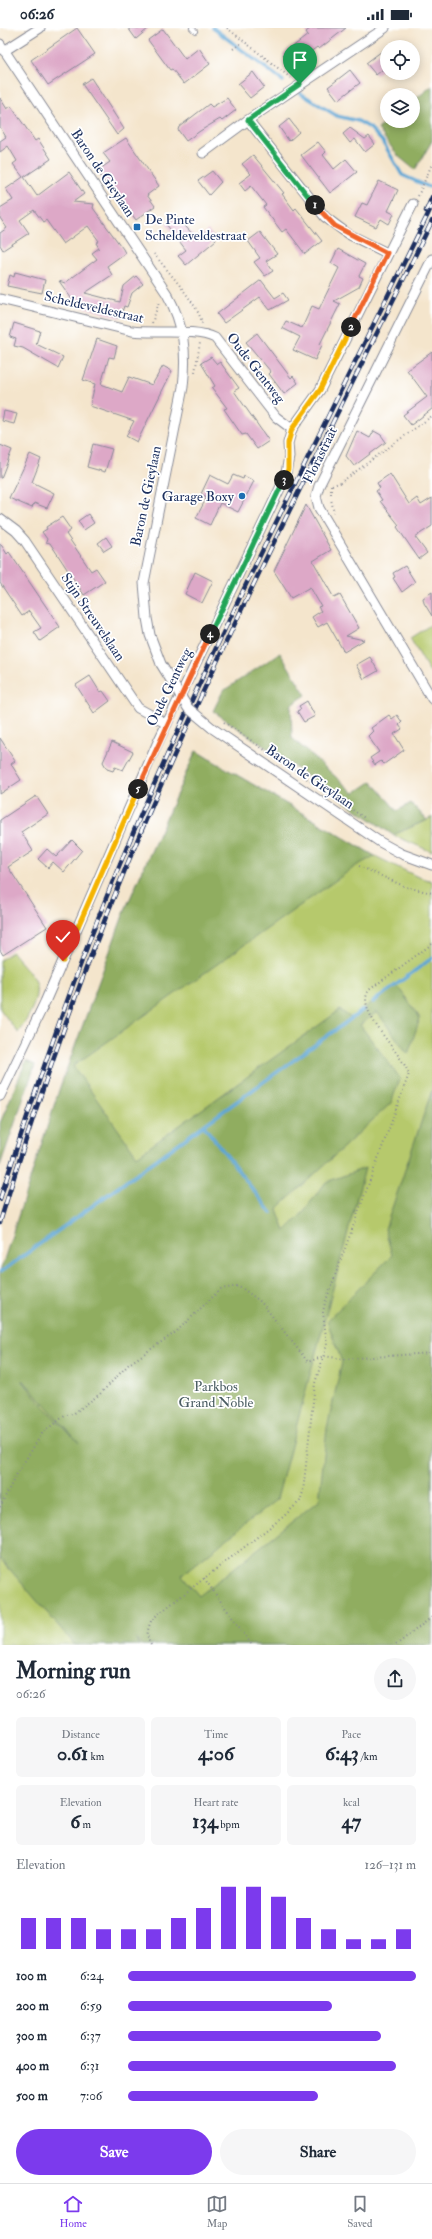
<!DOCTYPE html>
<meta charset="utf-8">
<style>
:root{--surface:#fff;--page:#f6f6f7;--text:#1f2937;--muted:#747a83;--line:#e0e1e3;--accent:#7c3aed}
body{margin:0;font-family:"IM FELL Double Pica",serif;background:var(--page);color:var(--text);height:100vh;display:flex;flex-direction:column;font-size:15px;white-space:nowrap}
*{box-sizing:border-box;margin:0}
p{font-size:13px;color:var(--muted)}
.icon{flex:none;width:22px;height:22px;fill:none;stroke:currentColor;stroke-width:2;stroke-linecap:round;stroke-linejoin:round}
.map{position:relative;height:1617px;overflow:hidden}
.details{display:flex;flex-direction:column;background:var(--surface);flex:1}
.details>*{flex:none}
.controls{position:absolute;left:380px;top:12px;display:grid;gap:8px}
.controls a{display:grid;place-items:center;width:40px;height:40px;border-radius:50%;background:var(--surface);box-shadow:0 2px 10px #0003;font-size:20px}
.pin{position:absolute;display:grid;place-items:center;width:34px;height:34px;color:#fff;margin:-41px -17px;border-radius:50% 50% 50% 0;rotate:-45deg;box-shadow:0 0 4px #0007}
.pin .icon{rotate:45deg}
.km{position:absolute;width:20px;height:20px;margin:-10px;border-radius:50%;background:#222;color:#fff;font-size:11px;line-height:20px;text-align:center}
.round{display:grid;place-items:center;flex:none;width:42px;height:42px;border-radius:21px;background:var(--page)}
.headline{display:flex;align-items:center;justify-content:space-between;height:68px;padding:0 16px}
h1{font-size:22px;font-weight:700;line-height:30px}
.stats{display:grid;grid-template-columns:repeat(3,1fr);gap:6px;height:68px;padding:4px 16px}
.stats div{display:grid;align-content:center;border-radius:6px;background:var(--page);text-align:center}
.stats b{font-size:20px;font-weight:700}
.stats small{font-size:11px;font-weight:400}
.stats p{font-size:11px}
.chart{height:112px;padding:8px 16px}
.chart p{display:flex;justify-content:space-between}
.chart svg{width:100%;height:72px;margin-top:4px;stroke:var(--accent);stroke-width:6}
.cta{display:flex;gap:8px;margin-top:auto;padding:8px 16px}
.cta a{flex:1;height:46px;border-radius:24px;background:var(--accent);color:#fff;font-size:16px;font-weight:700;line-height:46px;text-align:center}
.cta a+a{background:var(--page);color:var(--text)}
ul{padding:0 16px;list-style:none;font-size:13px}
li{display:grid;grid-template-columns:64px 48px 1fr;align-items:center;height:30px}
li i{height:10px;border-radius:5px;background:var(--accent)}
.status{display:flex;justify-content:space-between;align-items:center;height:28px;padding:0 20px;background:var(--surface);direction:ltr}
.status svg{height:11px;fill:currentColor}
.tab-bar{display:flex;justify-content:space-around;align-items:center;height:56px;border-top:1px solid var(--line);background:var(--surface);font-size:11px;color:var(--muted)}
.tab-bar a{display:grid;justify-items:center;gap:2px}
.tab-bar .selected{color:var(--accent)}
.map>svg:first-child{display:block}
.green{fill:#b6c96c;stroke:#687c65}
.forest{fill:#90ad60;stroke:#566e5f;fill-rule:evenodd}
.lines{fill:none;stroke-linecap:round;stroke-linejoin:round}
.stream{stroke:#5ca5d4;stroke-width:3.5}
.building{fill:#dda8c7}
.service-casing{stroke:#888a95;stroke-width:6}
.minor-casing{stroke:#888a95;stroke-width:11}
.path{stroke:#888a95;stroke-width:2;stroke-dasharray:1 3;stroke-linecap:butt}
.service{stroke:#fff;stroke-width:4.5}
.minor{stroke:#fff;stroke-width:9}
.rail-casing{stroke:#1b2f5e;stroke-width:4.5}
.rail{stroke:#fff;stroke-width:3;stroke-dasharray:9;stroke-linecap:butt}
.minor-bridge-casing{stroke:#888a95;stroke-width:11;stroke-linecap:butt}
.minor-bridge{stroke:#fff;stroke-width:9}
.split-1-casing{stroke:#fff;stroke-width:8}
.split-2-casing{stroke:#fff;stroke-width:8}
.split-3-casing{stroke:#fff;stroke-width:8}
.split-4-casing{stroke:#fff;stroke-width:8}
.split-5-casing{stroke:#fff;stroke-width:8}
.split-6-casing{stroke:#fff;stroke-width:8}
.split-1{stroke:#22a559;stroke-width:5}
.split-2{stroke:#f0652b;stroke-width:5}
.split-3{stroke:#f5b400;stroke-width:5}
.split-4{stroke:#22a559;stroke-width:5}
.split-5{stroke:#f0652b;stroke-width:5}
.split-6{stroke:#f5b400;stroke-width:5}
.poi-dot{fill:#1f6fb2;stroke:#fff;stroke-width:1.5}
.labels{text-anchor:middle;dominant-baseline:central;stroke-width:3.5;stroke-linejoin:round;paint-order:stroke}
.street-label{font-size:14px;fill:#1b2f5e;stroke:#fff}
.poi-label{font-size:14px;fill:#1b2f5e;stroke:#fff;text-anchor:start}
.park-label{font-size:14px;fill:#4a5d62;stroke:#fff}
</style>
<div class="status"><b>06:26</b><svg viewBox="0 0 49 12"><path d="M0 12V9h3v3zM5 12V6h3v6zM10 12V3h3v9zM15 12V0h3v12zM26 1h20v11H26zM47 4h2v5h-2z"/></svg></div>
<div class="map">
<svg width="432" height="1617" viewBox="0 0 432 1617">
<rect width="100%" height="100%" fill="#fff"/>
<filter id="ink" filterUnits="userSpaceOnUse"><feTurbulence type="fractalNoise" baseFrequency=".025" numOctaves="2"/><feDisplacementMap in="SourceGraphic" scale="8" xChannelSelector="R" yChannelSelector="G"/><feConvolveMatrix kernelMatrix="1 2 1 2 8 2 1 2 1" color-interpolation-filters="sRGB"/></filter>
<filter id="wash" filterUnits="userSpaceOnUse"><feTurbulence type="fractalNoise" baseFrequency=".012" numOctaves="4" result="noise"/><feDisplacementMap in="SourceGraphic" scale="16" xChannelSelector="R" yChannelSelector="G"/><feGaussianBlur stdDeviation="0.9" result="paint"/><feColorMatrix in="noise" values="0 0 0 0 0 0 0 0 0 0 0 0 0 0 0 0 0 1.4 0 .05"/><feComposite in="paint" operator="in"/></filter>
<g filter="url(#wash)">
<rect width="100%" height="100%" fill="#f4e5cc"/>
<path class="green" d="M432 596V648L410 610Z
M196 723 375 828 416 848 432 853V1617H0V1245L125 882Z
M432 789V824L393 807 427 792Z
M12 924C19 933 29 942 34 952 42 969 27 991 18 1005L0 981V932Z"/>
<path class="forest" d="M432 58V113L415 142 398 128 378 101 388 93H413V73Z
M280 625 306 667 291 677 292 710 354 765 372 753 397 783 411 775 427 792 393 807 213 683 223 663Z
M196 723 375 828 356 838 73 1038 137 1128 340 982 351 990 396 956 420 990 408 1026 377 984 360 997 400 1050 391 1075 277 1181 285 1203 300 1188 326 1154 365 1140 277 1471 182 1547 199 1568 319 1472 327 1400 342 1334 327 1293 392 1227 385 1201 432 1062V1617H142L135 1610 139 1617H75L0 1530V1244L60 1059 125 882ZM22 1352H23L79 1415 43 1378Z
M26 1033 35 1037 0 1138V1095Z"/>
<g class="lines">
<path class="stream" d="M213 0 283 53
M300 65 337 88 358 93 370 100 383 114 402 147 429 159
M373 974 432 930
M204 1098 271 1185
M1 1244 363 982"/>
</g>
<g id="blocks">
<path class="building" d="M77 0 95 26 48 57 31 32Z
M128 0H149L136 11Z
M311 0H346L319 21 317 19 292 38 283 26 308 7 306 4Z
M163 1 185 31 199 20 210 36 184 56 172 41 170 42 148 12Z
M382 23 387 30V38L376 47 366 35Z
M350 42 360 55 338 72 328 59Z
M253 44 264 59 250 70 238 56Z
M91 50 124 101 117 107 82 56Z
M0 70 7 81 11 78 35 113 38 111 51 131 24 149 37 168 69 144 84 166 73 174 94 176 93 180 123 221 125 225 107 238 112 247 85 265 120 274 124 258 136 248 143 256 132 265 127 279 124 278 120 290 76 277 59 253 65 255 97 231 92 225 99 220 96 215 99 213 88 198 63 216 46 192 43 194 34 182 20 192 29 205 3 222 0 217V205L7 200 0 190V180L13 172 6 161 23 149 13 136 17 133 8 118 0 124V113L6 109 0 99Z
M227 70 236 82 222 93 220 91 200 103 186 113 178 102 179 99 209 76 212 79Z
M289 91 299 104 289 113 279 99Z
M350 100 365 111 369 108 375 116 365 124 355 111 350 115 343 106Z
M126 110 159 158 147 167 155 178 136 192 116 164 113 166 97 143 110 134 103 125Z
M318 114 326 124 323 127 334 141 346 131 357 144 330 165 301 127Z
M253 127 284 165 282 166 294 182 296 180 322 213 305 226 286 201 282 204 263 179 266 177 251 158 245 163 239 155 251 146 242 136Z
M212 143 221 154 209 167 198 153Z
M379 153 398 162 388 183 394 186 389 196 381 191 376 199 355 189 362 175 367 177Z
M176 188 197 211 208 202 216 212 186 237 178 228 186 222 166 196Z
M260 204 277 226 266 233 273 243 265 248 254 234 260 230 248 213Z
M338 221 365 236 359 248 363 250 359 259 334 273 340 276 320 316 322 317 315 332 293 322 300 309 282 300 286 293 302 300 312 278 319 281 339 240 331 235Z
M15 244 45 252 42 265 7 258 10 247 14 249Z
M261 252 275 270 283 265 288 272 270 282 260 269 224 295 217 286Z
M14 295 40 303 36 316 63 329 58 340 23 320 14 318 16 311 10 309Z
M257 305 291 350 293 348 298 355 284 366 269 346 271 344 246 314Z
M97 311 117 318 114 330 109 329 101 356 122 364 129 349 152 357 163 338 172 343 137 414 126 408 134 393 90 378 95 356 83 352Z
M432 324V381L411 397 403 387 427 369 407 342Z
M211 329 217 336 220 334 239 360 234 363 269 413 257 421 246 406 242 407 224 381 227 380 212 360 215 358 201 335Z
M4 383 17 386 14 396 2 393Z
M357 403 370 410 374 403 381 407 386 414 354 438 346 428Z
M93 416 112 421 105 444 87 439Z
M0 417 12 422 1 450H0Z
M30 426 41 431 32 454 54 465 47 480 34 475 32 480 9 470Z
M390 446 409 476 417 470 421 477 432 470V498L415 509 427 525 419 531 397 499 399 497 380 473 382 472 376 463 380 460 377 455Z
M210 447 228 456 233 447 243 451 244 448 254 453 238 484 220 475 210 497 196 490 207 469 201 466Z
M306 477 331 522 313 533 334 570 340 567 359 600 346 608 364 612 344 624 327 594 318 599 312 589 321 583 318 579 321 578 310 559 291 570 274 543Z
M88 486 94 495 84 502 78 493Z
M62 489 71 502 66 506 91 543 96 540 105 553 84 567 50 515 46 514 47 511 42 504 47 501 46 499Z
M106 509 112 518 104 523 98 515Z
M0 515 7 526 9 524 60 599 40 613 34 604 41 600 29 583 22 588 0 555Z
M405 538 415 554 402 564 393 550 395 549 393 545Z
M195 544 213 553 202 575 185 566Z
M432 564V588L424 575 423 570Z
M370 629 378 643 364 651 356 637Z
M90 648 100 664 103 663 110 673 94 685 76 657Z
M307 673 315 688 304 694 297 683 301 681 299 678Z
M389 687 392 691 397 687 402 694 399 697 402 701 394 706 404 722 384 736 381 733 375 737 370 730 379 724 368 708 373 703 371 700Z
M0 710 15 733 11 736 21 752 0 766Z
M112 714 133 724 123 742 115 739 113 743 107 741 103 734Z
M36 768 48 786 21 804 33 823 8 839 47 899 3 927 0 922V792Z
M72 812 82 822 64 844 53 834 48 840 38 831 47 821 56 829Z"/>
</g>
</g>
<g filter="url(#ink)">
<use href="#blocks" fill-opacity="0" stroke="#888a95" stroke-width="1"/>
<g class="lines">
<defs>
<path id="service" d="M192 0 195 3"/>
<path id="minor" d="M0 16 167 266C184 296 187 325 183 359L144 555 147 590 150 607 161 636
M4 23 40 0
M248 92 385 0
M203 125 248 92 325 189 348 206 387 225
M432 231 319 458 316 468 319 480 432 671
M0 271 132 303C156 306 196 300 215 310L276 389 292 401
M0 491 16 503 25 513 138 680 167 696
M212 700 380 814 402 826 432 837
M0 1068 45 974 157 716 285 450 289 429 288 415 292 401 320 362 413 176"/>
</defs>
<use href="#service" class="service-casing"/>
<use href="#minor" class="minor-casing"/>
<path class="path" d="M227 0 292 51
M233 21 243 14
M418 168 432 136
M154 226C165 240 203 282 202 297
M152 295 159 274
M195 344 200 315
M331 457V471L334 485
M332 457 340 455 432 388
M224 694 366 791
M359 838 406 859 432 865
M0 1479 15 1449 43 1404 66 1387 73 1386 100 1366 129 1336 176 1304 221 1261 239 1258 261 1274 308 1334 324 1328 343 1331 432 1325
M204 1550 252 1617
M151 1617C145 1608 148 1600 152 1591L283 1489 300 1473 303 1464 315 1355 327 1317 323 1284 325 1275 409 1046C401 1023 354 983 369 962L432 916
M396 1617 432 1589"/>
<use href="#service" class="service"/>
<use href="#minor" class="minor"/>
<defs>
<path id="rail" d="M426 183 432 169
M0 1171C36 1060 73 950 117 843 211 617 324 398 432 178
M0 1194C42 1056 91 919 148 787 235 585 336 390 432 193"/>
</defs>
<use href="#rail" class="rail-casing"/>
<use href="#rail" class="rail"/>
<defs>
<path id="minor-bridge" d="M161 636 188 680 212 700"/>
</defs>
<use href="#minor-bridge" class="minor-bridge-casing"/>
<use href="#minor-bridge" class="minor-bridge"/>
</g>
</g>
<g class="lines" filter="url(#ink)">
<defs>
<path id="split-1" d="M300 56 248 92 315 177"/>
<path id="split-2" d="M315 177 335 198 387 225 351 299"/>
<path id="split-3" d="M284 452 288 441V415L292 401 320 362 351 299"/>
<path id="split-4" d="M210 606 284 452"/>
<path id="split-5" d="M138 761 210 606"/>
<path id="split-6" d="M63 933 138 761"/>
</defs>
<use href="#split-1" class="split-1-casing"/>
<use href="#split-2" class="split-2-casing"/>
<use href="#split-3" class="split-3-casing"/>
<use href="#split-4" class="split-4-casing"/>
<use href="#split-5" class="split-5-casing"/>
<use href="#split-6" class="split-6-casing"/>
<use href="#split-1" class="split-1"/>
<use href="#split-2" class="split-2"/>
<use href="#split-3" class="split-3"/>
<use href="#split-4" class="split-4"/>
<use href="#split-5" class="split-5"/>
<use href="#split-6" class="split-6"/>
</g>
<g class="poi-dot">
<rect x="133" y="195" width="8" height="8" rx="2"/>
<circle cx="242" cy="468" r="4"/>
</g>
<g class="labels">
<g class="street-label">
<text transform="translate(103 145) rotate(56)">Baron de Gieylaan</text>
<text transform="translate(94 279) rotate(13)">Scheldeveldestraat</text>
<text transform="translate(256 340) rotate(52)">Oude Gentweg</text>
<text transform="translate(320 427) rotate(-64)">Florastraat</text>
<text transform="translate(146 468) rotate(-78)">Baron de Gieylaan</text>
<text transform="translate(93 589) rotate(56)">Stijn Streuvelslaan</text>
<text transform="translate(169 659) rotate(-64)">Oude Gentweg</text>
<text transform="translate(310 749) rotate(34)">Baron de Gieylaan</text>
</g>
<g class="poi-label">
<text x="145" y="191">De Pinte<tspan x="145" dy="16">Scheldeveldestraat</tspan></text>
<text x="234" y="468" text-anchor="end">Garage Boxy</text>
</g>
<g class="park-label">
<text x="216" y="1358">Parkbos<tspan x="216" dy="16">Grand Noble</tspan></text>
</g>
</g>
</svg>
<div class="controls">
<a><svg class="icon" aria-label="locate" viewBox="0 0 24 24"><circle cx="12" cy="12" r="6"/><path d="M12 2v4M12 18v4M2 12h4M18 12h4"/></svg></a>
<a><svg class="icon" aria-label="layers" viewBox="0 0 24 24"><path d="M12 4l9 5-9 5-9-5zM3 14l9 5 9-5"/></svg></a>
</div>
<div class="pin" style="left:300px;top:56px;background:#1e9e55"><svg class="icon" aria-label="arrive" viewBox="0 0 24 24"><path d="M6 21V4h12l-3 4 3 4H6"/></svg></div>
<div class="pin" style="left:63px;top:933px;background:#d93025"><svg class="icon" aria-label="check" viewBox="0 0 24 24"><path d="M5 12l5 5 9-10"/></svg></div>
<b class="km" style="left:315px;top:177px">1</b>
<b class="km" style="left:351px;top:299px">2</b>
<b class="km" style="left:284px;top:452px">3</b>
<b class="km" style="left:210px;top:606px">4</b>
<b class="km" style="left:138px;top:761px">5</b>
</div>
<section class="details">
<div class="headline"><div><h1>Morning run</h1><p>06:26</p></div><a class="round"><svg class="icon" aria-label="share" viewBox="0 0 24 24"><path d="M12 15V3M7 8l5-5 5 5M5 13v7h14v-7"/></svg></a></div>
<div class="stats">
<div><p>Distance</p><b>0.61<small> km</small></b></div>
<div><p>Time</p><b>4:06</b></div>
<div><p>Pace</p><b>6:43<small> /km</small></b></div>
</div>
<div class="stats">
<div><p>Elevation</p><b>6<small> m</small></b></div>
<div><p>Heart rate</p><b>134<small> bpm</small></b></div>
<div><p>kcal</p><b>47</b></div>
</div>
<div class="chart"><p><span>Elevation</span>126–131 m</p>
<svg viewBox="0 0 160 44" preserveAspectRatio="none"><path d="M5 44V25M15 44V25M25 44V25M35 44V32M45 44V32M55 44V32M65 44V25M75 44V19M85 44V6M95 44V6M105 44V12M115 44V25M125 44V32M135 44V38M145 44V38M155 44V32"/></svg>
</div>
<ul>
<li><b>100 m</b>6:24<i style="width:100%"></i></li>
<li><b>200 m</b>6:59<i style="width:71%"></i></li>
<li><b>300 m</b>6:37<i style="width:88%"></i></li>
<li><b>400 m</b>6:31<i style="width:93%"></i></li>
<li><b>500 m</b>7:06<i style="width:66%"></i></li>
</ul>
<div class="cta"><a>Save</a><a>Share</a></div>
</section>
<nav class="tab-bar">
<a class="selected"><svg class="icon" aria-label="home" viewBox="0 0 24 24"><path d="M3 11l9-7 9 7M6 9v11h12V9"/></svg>Home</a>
<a><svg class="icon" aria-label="map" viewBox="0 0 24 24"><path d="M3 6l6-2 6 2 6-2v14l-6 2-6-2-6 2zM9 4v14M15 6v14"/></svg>Map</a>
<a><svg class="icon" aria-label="saved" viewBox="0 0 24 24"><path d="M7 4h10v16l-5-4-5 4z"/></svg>Saved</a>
</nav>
